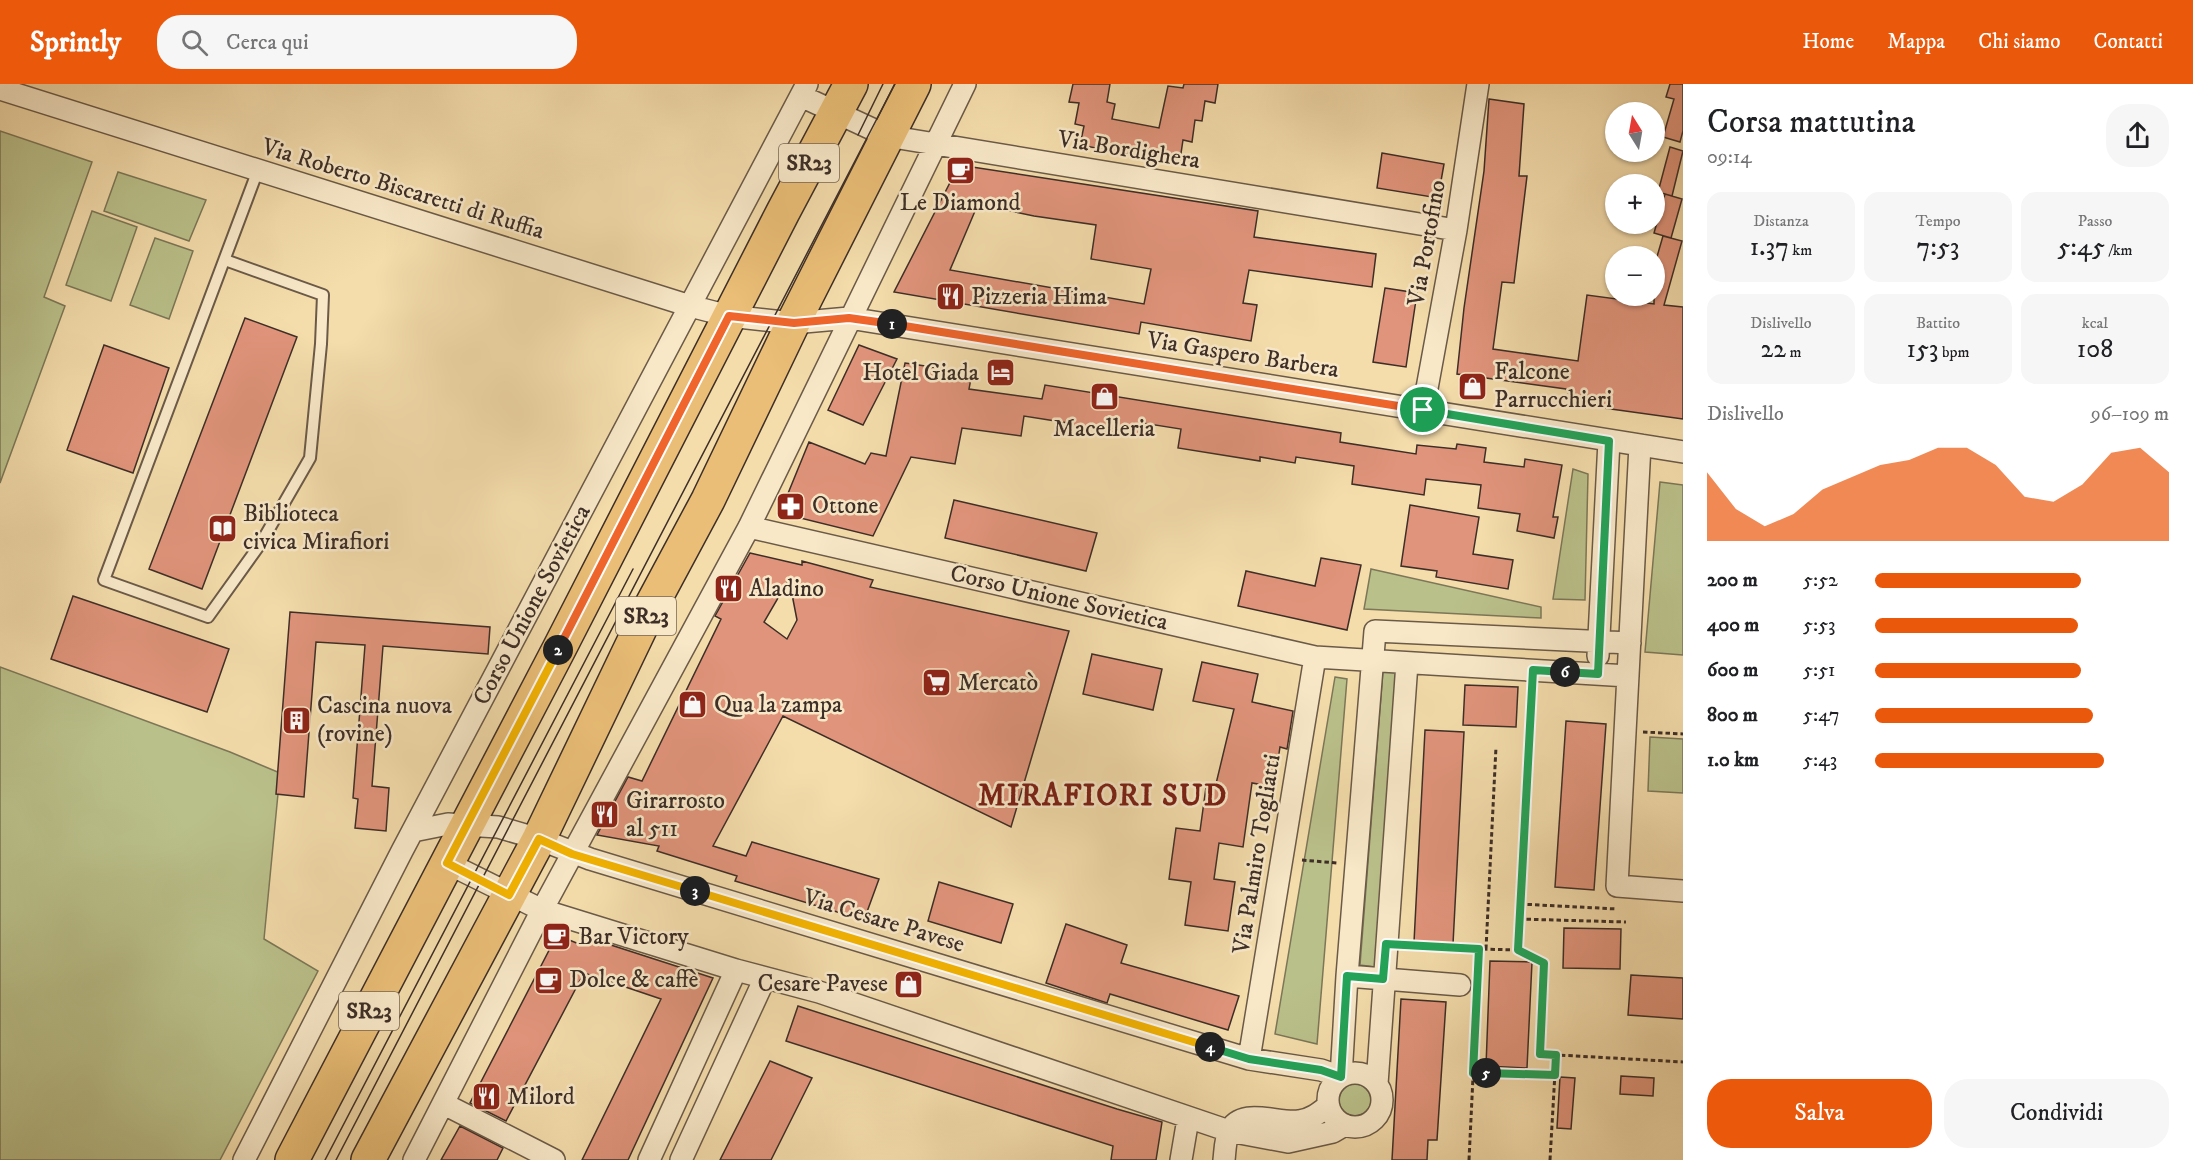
<!DOCTYPE html>
<html lang="it">
<meta charset="utf-8">
<style>
:root{--surface:#fff;--page:#f6f6f6;--text:#202124;--muted:#757577;--accent:#ea580c}
body{margin:0;font-family:"IM FELL DW Pica",serif;background:var(--page);color:var(--text);height:100vh;display:flex;flex-direction:column;font-size:22px;white-space:nowrap}
*{box-sizing:border-box;margin:0}
p{font-size:20px;color:var(--muted)}
.icon{flex:none;width:33px;height:33px;fill:none;stroke:currentColor;stroke-width:2;stroke-linecap:round;stroke-linejoin:round}
.map{position:relative;flex:1;overflow:hidden}
.panel{display:flex;flex-direction:column;background:var(--surface);width:510px}
.panel>*{flex:none}
.needle{width:39px;rotate:349deg}
.controls{position:absolute;left:1605px;top:18px;display:grid;gap:12px}
.controls a{display:grid;place-items:center;width:60px;height:60px;border-radius:50%;background:var(--surface);box-shadow:0 2px 4px #0004;font-size:30px}
.pin{position:absolute;display:grid;place-items:center;width:51px;height:51px;color:#fff;margin:-26px;border:3px solid #fff;border-radius:50%;box-shadow:0 2px 6px #0007}
.km{position:absolute;width:30px;height:30px;margin:-15px;border-radius:50%;background:#222;color:#fff;font-size:16px;line-height:30px;text-align:center}
.round{display:grid;place-items:center;flex:none;width:63px;height:63px;border-radius:24px;background:var(--page)}
.headline{display:flex;align-items:center;justify-content:space-between;height:102px;padding:0 24px}
h1{font-size:33px;font-weight:600;line-height:45px}
.metrics{display:grid;grid-template-columns:repeat(3,1fr);gap:9px;height:102px;padding:6px 24px}
.metrics div{display:grid;align-content:center;border-radius:15px;background:var(--page);text-align:center}
.metrics b{font-size:26px;font-weight:600}
.metrics small{font-size:16px;font-weight:400}
.metrics p{font-size:16px}
.chart{height:168px;padding:12px 24px}
.chart p{display:flex;justify-content:space-between}
.chart svg{width:100%;height:108px;margin-top:6px;fill:var(--accent);opacity:.7}
.action{display:flex;gap:12px;margin-top:auto;padding:12px 24px}
.action a{flex:1;height:69px;border-radius:24px;background:var(--accent);color:#fff;font-size:24px;font-weight:600;line-height:69px;text-align:center}
.action a+a{background:var(--page);color:var(--text)}
ul{padding:0 24px;list-style:none;font-size:20px}
li{display:grid;grid-template-columns:96px 72px 1fr;align-items:center;height:45px}
li i{height:15px;border-radius:8px;background:var(--accent)}
header{display:flex;align-items:center;gap:36px;box-sizing:border-box;height:84px;padding:0 30px;background:var(--accent);color:#fff}
header strong{font-size:28px}
nav{display:flex;gap:33px;margin-inline-start:auto;font-size:21px}
.search{width:420px;height:54px;background:var(--page);display:flex;align-items:center;gap:15px;box-sizing:border-box;padding:0 21px;border-radius:24px;color:var(--muted);font-size:22px}
main{display:flex;flex:1;min-height:0}
.map>svg:first-child{display:block}
.green{fill:#bac08a;stroke:#7c7758;stroke-width:1.5}
.building{fill:#e0947b;stroke:#3d2e27;stroke-width:1.5;fill-rule:evenodd}
.lines{fill:none;stroke-linecap:round;stroke-linejoin:round}
.service-casing{stroke:#6b5a48;stroke-width:14}
.minor-casing{stroke:#6b5a48;stroke-width:24}
.primary-casing{stroke:#3d2e27;stroke-width:36}
.path{stroke:#3d2e27;stroke-width:3;stroke-dasharray:4.5 3;stroke-linecap:butt}
.service{stroke:#f8e8c8;stroke-width:10}
.minor{stroke:#f8e8c8;stroke-width:21}
.primary{stroke:#eabe76;stroke-width:33}
.tram{stroke:#3d2e27;stroke-width:1.5}
.split-1-casing{stroke:#fff;stroke-width:12}
.split-2-casing{stroke:#fff;stroke-width:12}
.split-3-casing{stroke:#fff;stroke-width:12}
.split-4-casing{stroke:#fff;stroke-width:12}
.split-5-casing{stroke:#fff;stroke-width:12}
.split-6-casing{stroke:#fff;stroke-width:12}
.split-7-casing{stroke:#fff;stroke-width:12}
.split-1{stroke:#f0652b;stroke-width:8}
.split-2{stroke:#f0652b;stroke-width:8}
.split-3{stroke:#f5b400;stroke-width:8}
.split-4{stroke:#f5b400;stroke-width:8}
.split-5{stroke:#22a559;stroke-width:8}
.split-6{stroke:#22a559;stroke-width:8}
.split-7{stroke:#22a559;stroke-width:8}
.labels{text-anchor:middle;dominant-baseline:central;stroke-width:5;stroke-linejoin:round;paint-order:stroke}
.shield{fill:#f8e8c8;stroke:#756657;stroke-width:1.5}
.shield-label{font-size:22px;font-weight:bold;fill:#3d2e27}
.street-label{font-size:24px;fill:#3d2e27;stroke:#f8e8c8}
.poi-label{font-size:24px;fill:#3d2e27;stroke:#f8e8c8;text-anchor:start}
.district-label{font-size:30px;font-weight:bold;letter-spacing:1.5px;fill:#7a1f14;stroke:#f8e8c8}
</style>
<header>
<strong>Sprintly</strong>
<div class="search"><svg class="icon" aria-label="search" viewBox="0 0 24 24"><circle cx="10" cy="10" r="6"/><path d="M15 15l6 6"/></svg>Cerca qui</div>
<nav><a>Home</a><a>Mappa</a><a>Chi siamo</a><a>Contatti</a></nav>
</header>
<main>
<div class="map">
<svg width="1683" height="1076" viewBox="0 0 1683 1076">
<rect width="100%" height="100%" fill="#f4dcab"/>
<filter id="stains"><feTurbulence type="fractalNoise" baseFrequency=".00333" numOctaves="4"/><feColorMatrix values="0 0 0 0 .2 0 0 0 0 .09 0 0 0 0 .02 0 0 0 .5 -.17"/></filter>
<radialGradient id="worn" r=".72"><stop offset=".6" stop-color="#630" stop-opacity="0"/><stop offset="1" stop-color="#630" stop-opacity=".3"/></radialGradient>
<path class="green" d="M0 47 92 78 44 213 65 222 0 399Z
M118 88 206 116 189 157 104 127Z
M92 127 137 143 111 217 66 201Z
M155 154 193 167 169 235 130 221Z
M1573 385 1588 390 1585 516 1553 515Z
M1660 398 1683 401V571L1645 568Z
M1371 485 1541 523V534L1364 525Z
M0 583 230 668 280 689 264 855 318 887 220 1076H0Z
M1383 586H1398L1375 883 1360 881Z
M1335 593 1347 595 1317 960 1275 950Z
M1650 653 1683 655V709L1648 707Z
M1339 1016a16 16 0 1 1 32 0a16 16 0 1 1-32 0Z"/>
<path class="building" d="M1073 0H1110L1107 18 1115 20 1112 35 1159 44 1168 2 1183 4 1184 0H1218L1215 19 1205 17 1202 37 1195 36 1192 58 1183 56 1180 76 1117 68 1080 61 1084 42 1075 40 1079 19 1069 18Z
M1670 0H1683V47L1680 58 1663 53 1674 15 1666 13Z
M1489 15 1524 20 1519 92H1527L1514 199 1502 198 1493 265 1578 277 1587 211 1654 220V183L1663 152 1682 157 1664 221 1683 223V335L1575 320 1566 305 1457 290 1464 224 1484 87Z
M1670 63 1683 67 1672 112 1658 108Z
M1382 69 1444 80 1438 114 1377 104Z
M959 81 1258 127 1254 153 1376 170 1372 203 1249 186 1243 219 1257 221 1251 257 1141 238 1139 250 894 208ZM978 120 1034 132 1096 141 1091 175 1151 185 1144 220 950 186Z
M1665 110 1682 115 1671 154 1654 149Z
M1385 204 1417 209 1406 283 1373 278Z
M245 234 297 253 202 505 149 485Z
M104 261 169 284 133 389 67 366Z
M859 261 897 275 863 341 828 326Z
M905 279 972 289 969 305 1042 315 1045 301 1341 349 1340 358 1416 370 1417 361 1456 365 1457 360 1486 364 1484 378 1524 383 1525 375 1562 381 1553 433H1558L1554 454 1517 447 1520 430 1478 424 1481 401 1426 395 1424 411 1352 400 1354 382 1296 373 1295 379 1260 373V377L1178 364 1181 345 1143 339 1141 353 1068 341V339L1024 332 1021 352 962 344 955 380 911 373 873 452 780 429 809 358 865 380 871 369 886 372Z
M954 416 1097 449 1086 487 945 454Z
M1410 421 1479 433 1473 470 1513 476 1508 505 1436 493 1437 487 1401 482Z
M750 469 802 481V477L873 496 870 503 1069 547 1011 743 783 632 713 762 746 772 752 758 879 795 864 836 735 797 737 792 657 767 659 762 597 751 628 693 642 697 721 535 715 532ZM789 495 797 536 787 555 764 538Z
M1321 474 1361 481 1347 546 1238 522 1246 487 1315 502Z
M73 512 229 565 207 628 51 575Z
M290 528 490 543 488 570 383 562 372 702 389 704 386 747 355 744 358 715 353 714 365 561 316 558 304 713 276 710Z
M1092 570 1162 585 1153 626 1083 610Z
M1202 578 1258 590 1252 618 1293 627 1287 665 1280 663 1274 703 1252 699 1243 763 1219 759 1214 795 1235 798 1228 847 1185 841 1191 798 1169 795 1176 744 1200 747 1206 703 1215 704 1234 625 1193 617Z
M1465 601 1518 603 1516 643 1463 641Z
M1566 637 1606 640 1594 806 1555 803Z
M1425 646 1464 648 1453 860 1414 858Z
M939 798 1013 820 1001 859 928 837Z
M1066 840 1127 861 1121 879 1239 912 1228 946 1110 910 1107 919 1046 899Z
M1564 844 1621 845 1620 885 1563 884Z
M557 851 579 860 583 852 713 894 628 1076H582L661 915 584 889 506 1037 470 1019Z
M1490 877 1532 878 1527 984 1486 982Z
M1631 891 1683 894V935L1628 931Z
M1401 915 1446 918 1437 1056H1428L1427 1076H1392Z
M798 922 1117 1025 1162 1038 1156 1076H1111L1113 1062 786 957Z
M770 977 812 994 771 1076H720Z
M1621 992 1654 994 1653 1012 1620 1010Z
M1560 993 1575 994 1571 1045 1557 1044Z
M460 1042 503 1064 497 1076H441Z"/>
<g class="lines">
<defs>
<path id="service" d="M225 176 323 211 321 260 310 374 261 459 208 533 104 496 258 86"/>
<path id="minor" d="M0 5 690 222 729 232 793 239 849 234 1683 368
M801 12 887 52 1456 146
M1423 326 1456 146 1478 0
M1640 361 1617 802 1683 807
M749 443 1315 573 1628 592
M1598 572 1609 357
M413 747 448 740 498 743 539 755 590 775 1249 975 1321 986 1341 993
M447 779 542 826 736 886 819 908 1229 1047 1288 1058 1333 1048 1345 1041
M1347 892 1460 901
M1249 975 1315 573
M1328 1016a27 27 0 1 1 54 0a27 27 0 1 1-54 0Z
M1341 993 1347 892 1375 547 1630 559
M1377 1000 1407 579
M444 1020 554 1076
M244 1076 402 767 807 0
M414 1076 542 826 749 443 965 0
M649 1076 736 886
M681 1076 765 894
M1181 1076 1188 1035
M1224 1076C1225 1068 1225 1055 1229 1048 1241 1022 1277 1040 1299 1037 1310 1036 1319 1029 1328 1022"/>
<path id="primary" d="M292 1076 558 567 783 128 851 0
M368 1076 539 755 649 526 708 416 793 239 914 0"/>
</defs>
<use href="#service" class="service-casing"/>
<use href="#minor" class="minor-casing"/>
<use href="#primary" class="primary-casing"/>
<path class="path" d="M1643 648 1683 650
M1302 776 1337 779
M1520 820 1617 825
M1519 835 1626 838
M1406 861 1479 865
M1486 865 1496 663
M1517 866 1544 878 1540 970 1683 978
M1478 891 1479 865 1517 866 1532 605
M1473 989 1555 991
M1469 1076 1477 910
M1550 1076 1556 971"/>
<use href="#service" class="service"/>
<use href="#minor" class="minor"/>
<use href="#primary" class="primary"/>
<path class="tram" d="M858 51 883 0
M325 1076 633 485
M336 1076 895 0"/>
</g>
<g class="lines">
<defs>
<path id="split-1" d="M892 240 1423 326"/>
<path id="split-2" d="M558 566 729 232 794 239 849 234 892 240"/>
<path id="split-3" d="M558 566 447 779 509 811 539 755 572 770 695 807"/>
<path id="split-4" d="M695 807 1210 963"/>
<path id="split-5" d="M1210 963 1249 975 1321 986 1341 993 1347 892 1383 895 1386 860 1479 865 1473 989H1486"/>
<path id="split-6" d="M1486 989 1555 991 1556 971 1540 970 1544 879 1518 866 1533 586 1565 588"/>
<path id="split-7" d="M1423 326 1609 357 1598 590 1565 588"/>
</defs>
<use href="#split-1" class="split-1-casing"/>
<use href="#split-2" class="split-2-casing"/>
<use href="#split-3" class="split-3-casing"/>
<use href="#split-4" class="split-4-casing"/>
<use href="#split-5" class="split-5-casing"/>
<use href="#split-6" class="split-6-casing"/>
<use href="#split-7" class="split-7-casing"/>
<use href="#split-1" class="split-1"/>
<use href="#split-2" class="split-2"/>
<use href="#split-3" class="split-3"/>
<use href="#split-4" class="split-4"/>
<use href="#split-5" class="split-5"/>
<use href="#split-6" class="split-6"/>
<use href="#split-7" class="split-7"/>
</g>
<defs>
<symbol id="cafe-square" viewBox="-11 -11 22 22"><rect x="-9" y="-9" width="18" height="18" rx="4" fill="#8f2418" stroke="#f8e8c8"/><path d="M-5.5-4.5H6V0H3Q3 3.5 0 3.5H-2.5Q-5.5 3.5-5.5 0ZM3-3.2v2h1.7v-2ZM-6 4.5H4V6H-6Z" fill="#fff"/></symbol>
<symbol id="restaurant-square" viewBox="-11 -11 22 22"><rect x="-9" y="-9" width="18" height="18" rx="4" fill="#8f2418" stroke="#f8e8c8"/><path d="M-5-6h1v4h1v-4h1v4h1v-4h1v5L-1.5 .5V6h-2V.5L-5-1ZM5-6V6H3V1.5H1.5Q1.5-4 5-6Z" fill="#fff"/></symbol>
<symbol id="hotel-square" viewBox="-11 -11 22 22"><rect x="-9" y="-9" width="18" height="18" rx="4" fill="#8f2418" stroke="#f8e8c8"/><path d="M-6-4.5h1.5V1H6V5H4.5V3h-9V5H-6ZM-4 0a1.8 1.8 0 1 1 3.6 0ZM.5 0V-2.5h3Q6-2.5 6 0Z" fill="#fff"/></symbol>
<symbol id="shop-square" viewBox="-11 -11 22 22"><rect x="-9" y="-9" width="18" height="18" rx="4" fill="#8f2418" stroke="#f8e8c8"/><path d="M-5-2.5h2.3a2.7 3.5 0 0 1 5.4 0H5L5.5 6h-11ZM-1.5-2.5h3a1.5 2.3 0 0 0-3 0Z" fill="#fff"/></symbol>
<symbol id="pharmacy-square" viewBox="-11 -11 22 22"><rect x="-9" y="-9" width="18" height="18" rx="4" fill="#8f2418" stroke="#f8e8c8"/><path d="M-2-6h4v4h4v4h-4v4h-4v-4h-4v-4h4Z" fill="#fff"/></symbol>
<symbol id="library-square" viewBox="-11 -11 22 22"><rect x="-9" y="-9" width="18" height="18" rx="4" fill="#8f2418" stroke="#f8e8c8"/><path d="M-6-4Q-3-5.5-.7-3.5V5Q-3 3-6 4ZM6-4Q3-5.5 .7-3.5V5Q3 3 6 4Z" fill="#fff"/></symbol>
<symbol id="supermarket-square" viewBox="-11 -11 22 22"><rect x="-9" y="-9" width="18" height="18" rx="4" fill="#8f2418" stroke="#f8e8c8"/><path d="M-6-5.5h2.5l.6 2H6L4.5 2H-2.5L-4.4-4H-6ZM-1.5 3.2a1.3 1.3 0 1 0 .1 0ZM3 3.2a1.3 1.3 0 1 0 .1 0Z" fill="#fff"/></symbol>
<symbol id="building-square" viewBox="-11 -11 22 22"><rect x="-9" y="-9" width="18" height="18" rx="4" fill="#8f2418" stroke="#f8e8c8"/><path d="M-4-6H4V6H1V3H-1V6H-4ZM-2.5-4.3h1.7v1.8h-1.7ZM.8-4.3h1.7v1.8H.8ZM-2.5-1h1.7V.8h-1.7ZM.8-1h1.7V.8H.8Z" fill="#fff"/></symbol>
</defs>
<g fill-rule="evenodd">
<use href="#cafe-square" x="944" y="70" width="33" height="33"/>
<use href="#restaurant-square" x="934" y="196" width="33" height="33"/>
<use href="#hotel-square" x="984" y="272" width="33" height="33"/>
<use href="#shop-square" x="1456" y="286" width="33" height="33"/>
<use href="#shop-square" x="1088" y="296" width="33" height="33"/>
<use href="#pharmacy-square" x="774" y="406" width="33" height="33"/>
<use href="#library-square" x="206" y="428" width="33" height="33"/>
<use href="#restaurant-square" x="712" y="488" width="33" height="33"/>
<use href="#supermarket-square" x="920" y="582" width="33" height="33"/>
<use href="#shop-square" x="676" y="604" width="33" height="33"/>
<use href="#building-square" x="280" y="620" width="33" height="33"/>
<use href="#restaurant-square" x="588" y="714" width="33" height="33"/>
<use href="#cafe-square" x="540" y="836" width="33" height="33"/>
<use href="#cafe-square" x="532" y="880" width="33" height="33"/>
<use href="#shop-square" x="892" y="884" width="33" height="33"/>
<use href="#restaurant-square" x="470" y="996" width="33" height="33"/>
</g>
<g class="labels">
<g class="shield">
<rect x="779" y="60" width="60" height="38" rx="4.5"/>
<rect x="616" y="513" width="60" height="38" rx="4.5"/>
<rect x="339" y="908" width="60" height="38" rx="4.5"/>
</g>
<g class="shield-label">
<text x="809" y="79">SR23</text>
<text x="646" y="532">SR23</text>
<text x="369" y="927">SR23</text>
</g>
<g class="street-label">
<text transform="translate(1129 66) rotate(9)">Via Bordighera</text>
<text transform="translate(403 105) rotate(17)">Via Roberto Biscaretti di Ruffia</text>
<text transform="translate(1427 159) rotate(-80)">Via Portofino</text>
<text transform="translate(1243 271) rotate(9)">Via Gaspero Barbera</text>
<text transform="translate(1059 514) rotate(13)">Corso Unione Sovietica</text>
<text transform="translate(532 521) rotate(-62)">Corso Unione Sovietica</text>
<text transform="translate(1257 770) rotate(-81)">Via Palmiro Togliatti</text>
<text transform="translate(884 837) rotate(17)">Via Cesare Pavese</text>
</g>
<g class="poi-label">
<text x="960" y="119" text-anchor="middle">Le Diamond</text>
<text x="971" y="213">Pizzeria Hima</text>
<text x="1494" y="288">Falcone<tspan x="1494" dy="28">Parrucchieri</tspan></text>
<text x="979" y="289" text-anchor="end">Hotel Giada</text>
<text x="1104" y="345" text-anchor="middle">Macelleria</text>
<text x="812" y="422">Ottone</text>
<text x="243" y="430">Biblioteca<tspan x="243" dy="28">civica Mirafiori</tspan></text>
<text x="749" y="505">Aladino</text>
<text x="958" y="599">Mercatò</text>
<text x="714" y="621">Qua la zampa</text>
<text x="317" y="622">Cascina nuova<tspan x="317" dy="28">(rovine)</tspan></text>
<text x="626" y="717">Girarrosto<tspan x="626" dy="28">al 511</tspan></text>
<text x="578" y="853">Bar Victory</text>
<text x="569" y="896">Dolce &amp; caffè</text>
<text x="888" y="900" text-anchor="end">Cesare Pavese</text>
<text x="507" y="1013">Milord</text>
</g>
<g class="district-label">
<text x="1103" y="712">MIRAFIORI SUD</text>
</g>
</g>
<rect width="100%" height="100%" filter="url(#stains)"/>
<rect width="100%" height="100%" fill="url(#worn)"/>
</svg>
<div class="controls">
<a><svg class="needle" viewBox="-14 -14 28 28"><path d="M0-13l5 13h-10z" fill="#e53935"/><path d="M0 13l5-13h-10z" fill="#757577"/></svg></a>
<a>+</a>
<a>−</a>
</div>
<div class="pin" style="left:1423px;top:326px;background:#1e9e55"><svg class="icon" aria-label="arrive" viewBox="0 0 24 24"><path d="M6 21V4h12l-3 4 3 4H6"/></svg></div>
<b class="km" style="left:892px;top:240px">1</b>
<b class="km" style="left:558px;top:566px">2</b>
<b class="km" style="left:695px;top:807px">3</b>
<b class="km" style="left:1210px;top:963px">4</b>
<b class="km" style="left:1486px;top:989px">5</b>
<b class="km" style="left:1565px;top:588px">6</b>
</div>
<section class="panel">
<div class="headline"><div><h1>Corsa mattutina</h1><p>09:14</p></div><a class="round"><svg class="icon" aria-label="share" viewBox="0 0 24 24"><path d="M12 15V3M7 8l5-5 5 5M5 13v7h14v-7"/></svg></a></div>
<div class="metrics">
<div><p>Distanza</p><b>1.37<small> km</small></b></div>
<div><p>Tempo</p><b>7:53</b></div>
<div><p>Passo</p><b>5:45<small> /km</small></b></div>
</div>
<div class="metrics">
<div><p>Dislivello</p><b>22<small> m</small></b></div>
<div><p>Battito</p><b>153<small> bpm</small></b></div>
<div><p>kcal</p><b>108</b></div>
</div>
<div class="chart"><p><span>Dislivello</span>96–109 m</p>
<svg viewBox="0 0 160 44" preserveAspectRatio="none"><path d="M0 44V16L10 31L20 38L30 33L40 23L50 18L60 13L70 11L80 6L90 6L100 13L110 26L120 28L130 21L140 8L150 6L160 16V44z"/></svg>
</div>
<ul>
<li><b>200 m</b>5:52<i style="width:70%"></i></li>
<li><b>400 m</b>5:53<i style="width:69%"></i></li>
<li><b>600 m</b>5:51<i style="width:70%"></i></li>
<li><b>800 m</b>5:47<i style="width:74%"></i></li>
<li><b>1.0 km</b>5:43<i style="width:78%"></i></li>
</ul>
<div class="action"><a>Salva</a><a>Condividi</a></div>
</section>
</main>
